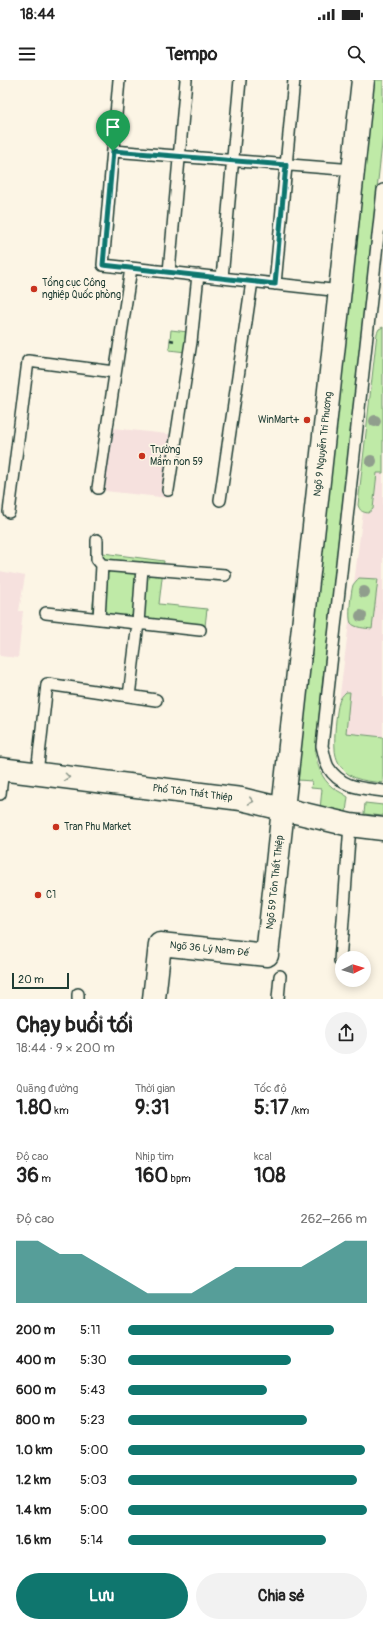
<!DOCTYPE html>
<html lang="vi">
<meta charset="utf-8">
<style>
:root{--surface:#fff;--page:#f2f2f2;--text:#222;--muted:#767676;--accent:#0f766e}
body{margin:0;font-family:Pangolin,sans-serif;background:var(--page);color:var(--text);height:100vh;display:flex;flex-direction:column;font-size:15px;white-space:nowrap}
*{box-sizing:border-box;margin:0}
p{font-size:13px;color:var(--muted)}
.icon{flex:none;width:22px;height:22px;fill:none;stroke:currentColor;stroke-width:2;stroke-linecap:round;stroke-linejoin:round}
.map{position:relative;height:919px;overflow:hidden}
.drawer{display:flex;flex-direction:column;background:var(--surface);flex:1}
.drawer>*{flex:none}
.needle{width:26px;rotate:85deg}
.fabs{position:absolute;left:335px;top:871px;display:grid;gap:8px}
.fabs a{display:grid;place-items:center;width:36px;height:36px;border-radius:50%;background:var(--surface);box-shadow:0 2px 10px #0003;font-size:20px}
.scale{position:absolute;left:12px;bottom:10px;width:57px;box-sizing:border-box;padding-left:4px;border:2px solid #1f3d34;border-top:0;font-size:11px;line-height:14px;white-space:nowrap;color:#1f3d34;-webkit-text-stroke:3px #fcf5e5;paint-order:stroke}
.pin{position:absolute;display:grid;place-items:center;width:34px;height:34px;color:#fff;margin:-41px -17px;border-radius:50% 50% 50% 0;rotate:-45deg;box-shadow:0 0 4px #0007}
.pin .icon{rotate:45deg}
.round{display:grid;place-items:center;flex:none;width:42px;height:42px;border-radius:21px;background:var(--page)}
.headline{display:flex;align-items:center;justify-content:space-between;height:68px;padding:0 16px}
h1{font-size:22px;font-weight:700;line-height:30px}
.metrics{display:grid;grid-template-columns:repeat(3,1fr);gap:6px;height:68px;padding:4px 16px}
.metrics div{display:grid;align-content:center}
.metrics b{font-size:20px;font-weight:700}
.metrics small{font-size:11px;font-weight:400}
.metrics p{font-size:11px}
.chart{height:112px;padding:8px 16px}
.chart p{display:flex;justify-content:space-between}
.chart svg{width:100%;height:72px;margin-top:4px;fill:var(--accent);opacity:.7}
.primary-button{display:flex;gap:8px;margin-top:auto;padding:8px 16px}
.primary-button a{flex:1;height:46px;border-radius:24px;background:var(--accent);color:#fff;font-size:16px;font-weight:700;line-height:46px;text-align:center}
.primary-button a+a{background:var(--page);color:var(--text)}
ul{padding:0 16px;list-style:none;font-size:13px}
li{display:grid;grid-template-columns:64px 48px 1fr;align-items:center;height:30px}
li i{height:10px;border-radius:5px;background:var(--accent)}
.status{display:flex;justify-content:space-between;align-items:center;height:28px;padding:0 20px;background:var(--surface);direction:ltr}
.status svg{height:11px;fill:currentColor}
header{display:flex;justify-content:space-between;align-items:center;height:52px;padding:0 16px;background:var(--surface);font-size:18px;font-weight:700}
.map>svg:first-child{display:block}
.built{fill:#f6e1de}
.green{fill:#bfeaa7;stroke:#6f946e}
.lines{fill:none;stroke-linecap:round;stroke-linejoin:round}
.lane-casing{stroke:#1f3d34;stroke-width:14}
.street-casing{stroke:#1f3d34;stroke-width:25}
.path{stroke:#1f3d34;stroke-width:2.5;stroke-dasharray:4 3;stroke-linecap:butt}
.lane{stroke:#fcf5e5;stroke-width:11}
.street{stroke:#fcf5e5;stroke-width:22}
.tree{fill:#909e8d}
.oneway{stroke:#8e998c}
.route-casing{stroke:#fff;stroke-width:8}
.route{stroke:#0f766e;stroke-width:5}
.poi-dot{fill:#c8321e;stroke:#fcf5e5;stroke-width:1.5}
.labels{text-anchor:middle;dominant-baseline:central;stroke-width:3.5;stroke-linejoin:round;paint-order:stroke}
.poi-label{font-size:10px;fill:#1f3d34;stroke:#fcf5e5;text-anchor:start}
.street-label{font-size:10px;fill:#1f3d34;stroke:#fcf5e5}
</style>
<div class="status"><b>18:44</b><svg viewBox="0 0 49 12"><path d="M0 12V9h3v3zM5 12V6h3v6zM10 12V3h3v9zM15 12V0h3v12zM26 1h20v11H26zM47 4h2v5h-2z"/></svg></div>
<header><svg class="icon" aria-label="menu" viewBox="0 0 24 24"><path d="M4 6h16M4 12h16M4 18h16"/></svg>Tempo<svg class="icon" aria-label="search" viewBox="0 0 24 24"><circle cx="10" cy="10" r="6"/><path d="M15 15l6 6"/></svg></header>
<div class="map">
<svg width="383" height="919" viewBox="0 0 383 919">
<rect width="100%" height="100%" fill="#fcf5e5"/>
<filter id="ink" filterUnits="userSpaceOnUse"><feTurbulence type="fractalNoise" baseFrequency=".025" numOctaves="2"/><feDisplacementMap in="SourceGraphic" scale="8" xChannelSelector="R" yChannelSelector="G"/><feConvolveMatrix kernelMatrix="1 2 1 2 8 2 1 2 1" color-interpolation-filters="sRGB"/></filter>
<g filter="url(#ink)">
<path class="built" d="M112 348 176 355 169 418 105 411Z
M377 393H383V657L346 653 341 617 339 622 363 432 368 433 373 429 374 425Z
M0 491 25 496 19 531H23L18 578 0 576Z"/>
<path class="green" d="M369 0H383V55L315 673C318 686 321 698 332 707 337 711 343 713 348 717L346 732 320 729 322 709 311 708 312 701 298 700Z
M383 247V393H377L373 429 368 433C362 432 360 431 358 425L377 253 379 249Z
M171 250 188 252 186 272 169 270Z
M103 473 164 481 159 524 207 529 204 555 91 542 94 514H98Z
M359 498 378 499 372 549C365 548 355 548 351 543 348 538 351 511 353 505 355 502 357 500 359 498Z
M346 612H350L346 653 383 657V703C369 701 352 701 343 689 338 684 335 675 335 669 334 658 336 632 339 622 340 618 343 615 346 612Z
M365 723 383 725V736L364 734Z"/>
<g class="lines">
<defs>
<path id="lane" d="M119 0 103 185 341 211
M113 71 354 90
M383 110 322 666C324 673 325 681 328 687 341 708 361 708 383 711
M169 192 186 0
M222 198 240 0
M275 204 294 0
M98 408 131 188
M168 410 191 262 198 195
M220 420 252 201
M9 432 28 281 115 292
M97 460V479L102 485 99 539
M102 485 225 495
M46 533 200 550
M129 616 138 543 142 488
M37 693 47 604 156 620
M0 714 3 689
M340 881 350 745
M78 919V914
M278 919 280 896"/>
<g id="street">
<path id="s1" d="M0 689 241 719 350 745 383 749"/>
<path id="s2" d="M154 919 160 864 267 875 363 0"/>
</g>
</defs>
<use href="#lane" class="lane-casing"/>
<use href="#street" class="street-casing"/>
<path class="path" d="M170 260 176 261"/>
<use href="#lane" class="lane"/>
<use href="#street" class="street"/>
</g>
<g class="tree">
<circle cx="375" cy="341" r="6"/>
<circle cx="371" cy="381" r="6"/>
<circle cx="364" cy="512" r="6"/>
<circle cx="361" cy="536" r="6"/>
</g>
<defs><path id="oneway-chevron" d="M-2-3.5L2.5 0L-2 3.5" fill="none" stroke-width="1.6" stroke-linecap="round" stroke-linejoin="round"/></defs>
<g class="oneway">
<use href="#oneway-chevron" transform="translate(67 697) rotate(7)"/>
<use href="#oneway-chevron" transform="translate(251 721) rotate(13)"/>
</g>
</g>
<g class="lines" filter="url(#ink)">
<defs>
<path id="route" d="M113 71 286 85 275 204 103 185Z"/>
</defs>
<use href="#route" class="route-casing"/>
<use href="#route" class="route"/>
</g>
<g class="poi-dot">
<circle cx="34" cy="209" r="4"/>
<circle cx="307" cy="340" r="4"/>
<circle cx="142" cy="376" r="4"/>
<circle cx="56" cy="747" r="4"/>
<circle cx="38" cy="815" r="4"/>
</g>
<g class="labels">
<g class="poi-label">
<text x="42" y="203">Tổng cục Công<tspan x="42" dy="12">nghiệp Quốc phòng</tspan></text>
<text x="299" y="340" text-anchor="end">WinMart+</text>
<text x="150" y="370">Trường<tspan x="150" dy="12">Mầm non 59</tspan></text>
<text x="64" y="747">Tran Phu Market</text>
<text x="46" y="815">C1</text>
</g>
<g class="street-label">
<text stroke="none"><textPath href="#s2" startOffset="677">Ngõ 9 Nguyễn Tri Phương</textPath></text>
<text stroke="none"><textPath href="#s1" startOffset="194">Phố Tôn Thất Thiệp</textPath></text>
<text stroke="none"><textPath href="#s2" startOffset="236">Ngõ 59 Tôn Thất Thiệp</textPath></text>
<text stroke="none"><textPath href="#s2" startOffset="105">Ngõ 36 Lý Nam Đế</textPath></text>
</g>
</g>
</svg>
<div class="fabs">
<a><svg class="needle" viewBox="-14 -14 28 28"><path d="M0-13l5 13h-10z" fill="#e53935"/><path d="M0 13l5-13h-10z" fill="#767676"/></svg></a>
</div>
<div class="scale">20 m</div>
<div class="pin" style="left:113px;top:71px;background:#1e9e55"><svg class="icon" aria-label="arrive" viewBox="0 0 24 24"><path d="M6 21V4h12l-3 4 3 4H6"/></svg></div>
</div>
<section class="drawer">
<div class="headline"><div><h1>Chạy buổi tối</h1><p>18:44 · 9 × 200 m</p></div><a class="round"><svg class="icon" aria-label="share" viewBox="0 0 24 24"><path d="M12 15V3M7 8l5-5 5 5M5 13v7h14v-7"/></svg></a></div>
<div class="metrics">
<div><p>Quãng đường</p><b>1.80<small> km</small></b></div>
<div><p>Thời gian</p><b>9:31</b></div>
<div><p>Tốc độ</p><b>5:17<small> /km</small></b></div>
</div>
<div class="metrics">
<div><p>Độ cao</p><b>36<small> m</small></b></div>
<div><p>Nhịp tim</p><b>160<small> bpm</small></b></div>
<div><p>kcal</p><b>108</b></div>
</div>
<div class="chart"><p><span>Độ cao</span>262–266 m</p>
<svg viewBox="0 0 160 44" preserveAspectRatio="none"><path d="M0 44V6L10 6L20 14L30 14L40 22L50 30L60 38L70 38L80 38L90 30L100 22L110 22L120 22L130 22L140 14L150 6L160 6V44z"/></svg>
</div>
<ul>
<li><b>200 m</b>5:11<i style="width:86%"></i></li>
<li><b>400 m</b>5:30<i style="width:68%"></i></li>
<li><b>600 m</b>5:43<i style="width:58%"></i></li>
<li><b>800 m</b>5:23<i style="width:75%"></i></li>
<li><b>1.0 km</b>5:00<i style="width:99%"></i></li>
<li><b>1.2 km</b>5:03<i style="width:96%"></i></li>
<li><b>1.4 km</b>5:00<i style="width:100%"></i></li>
<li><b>1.6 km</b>5:14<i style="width:83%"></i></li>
</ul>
<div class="primary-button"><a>Lưu</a><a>Chia sẻ</a></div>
</section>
